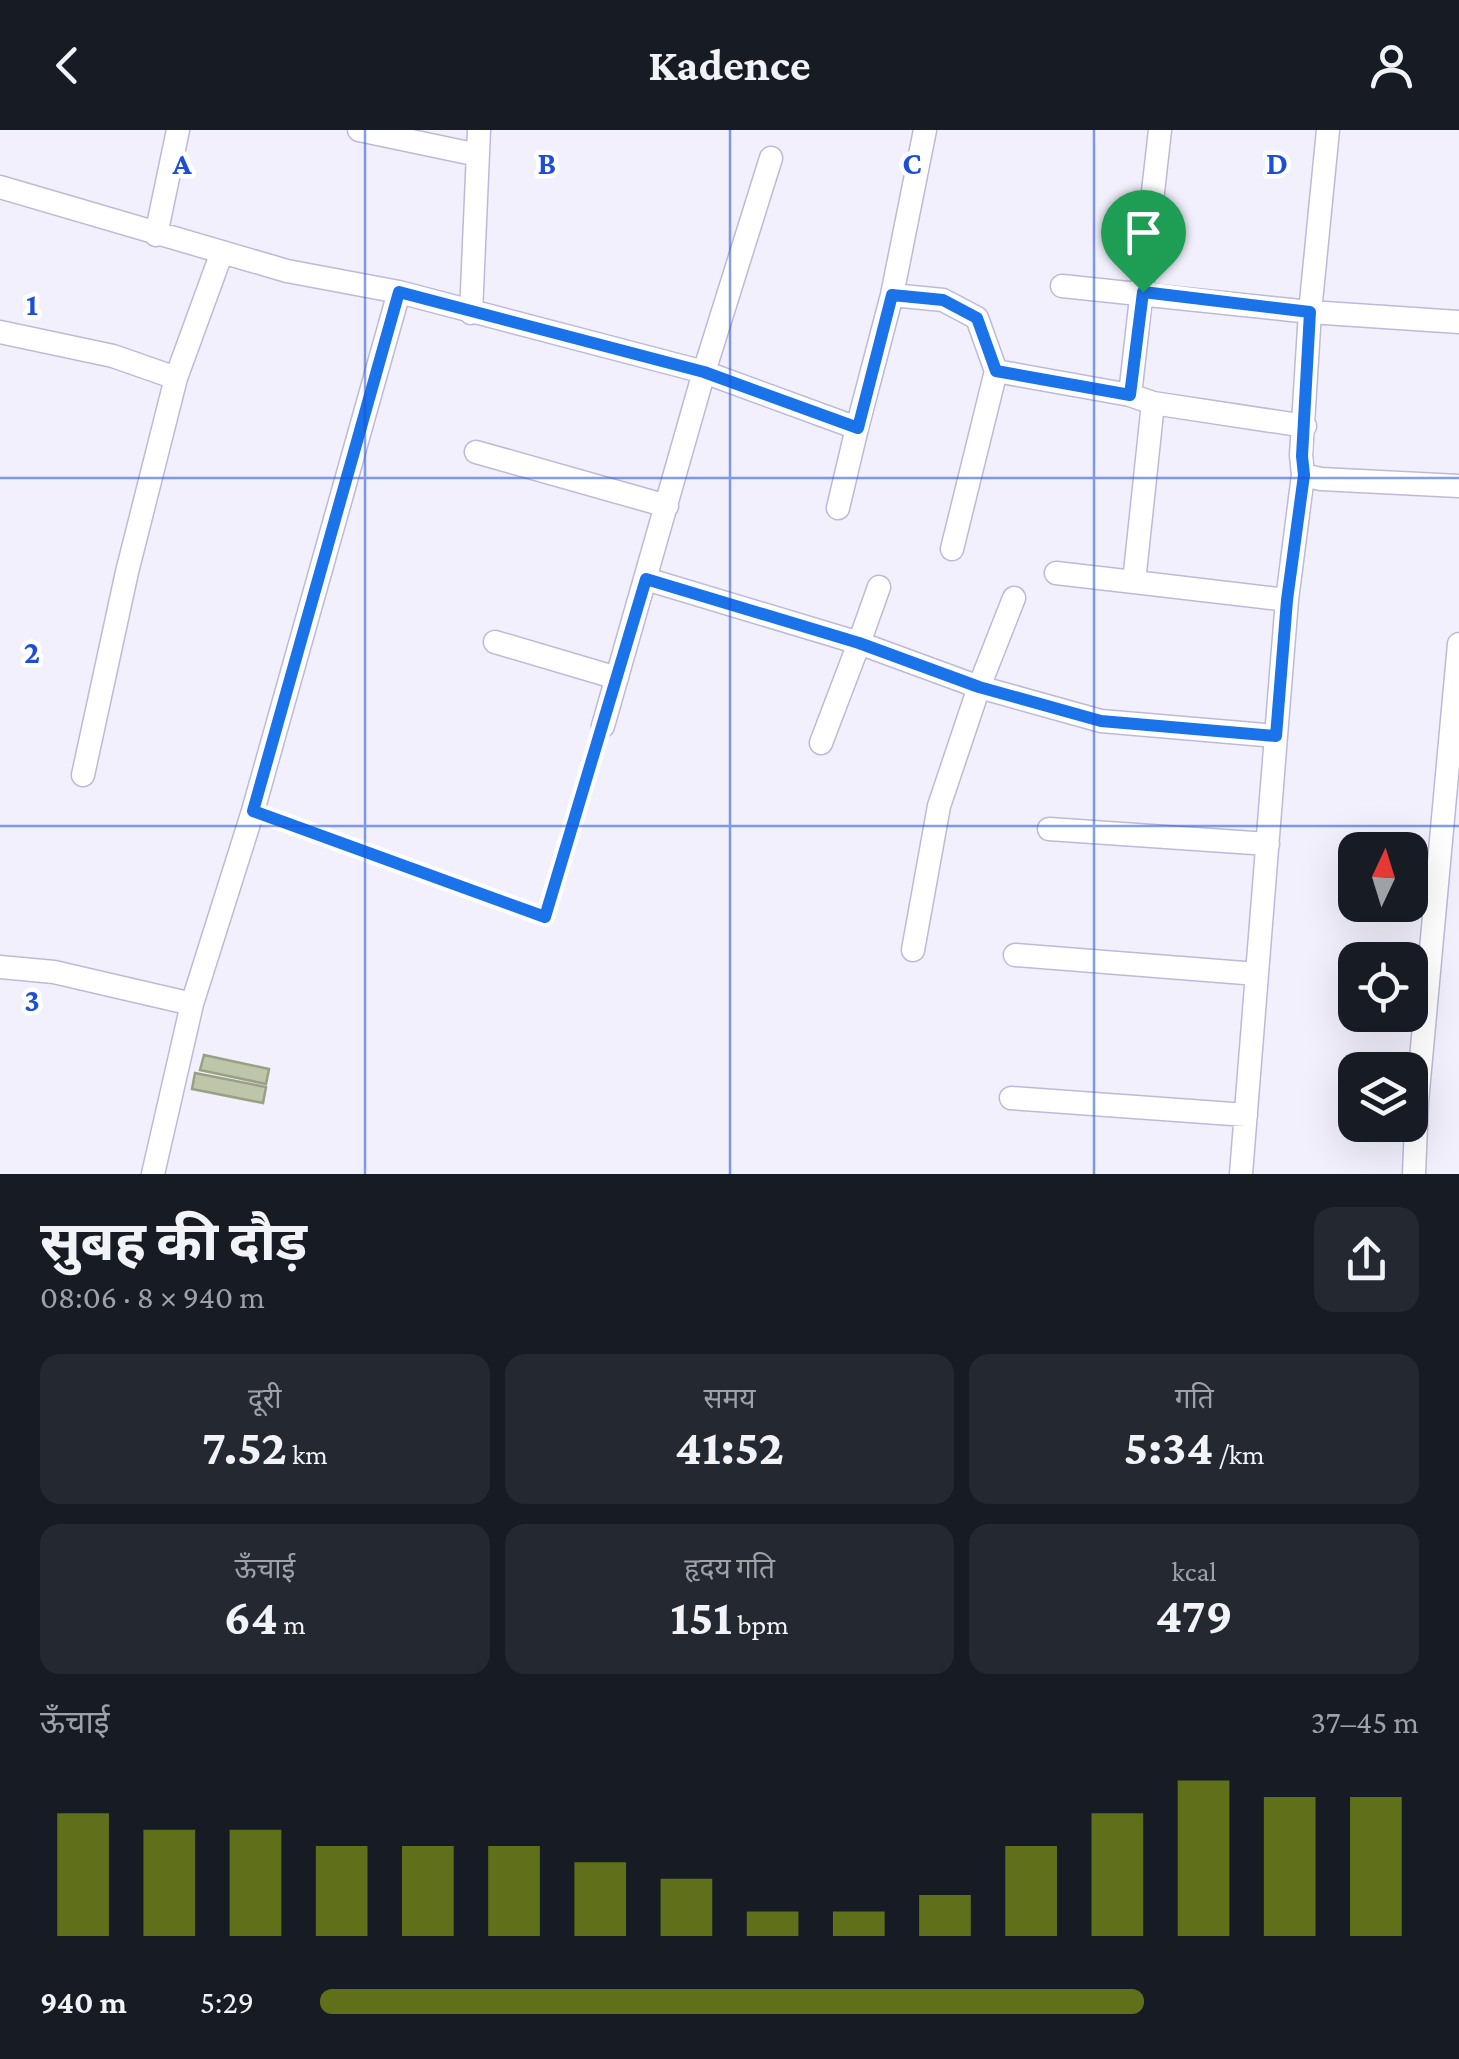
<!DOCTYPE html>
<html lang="hi">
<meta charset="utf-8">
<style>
:root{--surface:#171b24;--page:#242831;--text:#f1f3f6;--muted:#9ea1a6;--accent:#606f1a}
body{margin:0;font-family:"Crimson Pro","Noto Sans Devanagari",serif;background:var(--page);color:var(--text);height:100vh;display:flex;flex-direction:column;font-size:38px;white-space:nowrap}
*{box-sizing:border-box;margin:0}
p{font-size:32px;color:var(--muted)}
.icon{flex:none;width:55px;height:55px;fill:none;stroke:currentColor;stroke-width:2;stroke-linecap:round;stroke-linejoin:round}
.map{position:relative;height:1044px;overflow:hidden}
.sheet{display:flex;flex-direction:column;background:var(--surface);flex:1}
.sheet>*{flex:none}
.needle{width:65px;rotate:4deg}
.tools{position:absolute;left:1338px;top:702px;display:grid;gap:20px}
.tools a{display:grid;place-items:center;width:90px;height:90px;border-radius:20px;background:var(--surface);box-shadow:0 10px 40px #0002;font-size:50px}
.pin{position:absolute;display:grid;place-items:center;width:85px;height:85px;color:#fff;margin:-102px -42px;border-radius:50% 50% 50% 0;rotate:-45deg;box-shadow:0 0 10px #0007}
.pin .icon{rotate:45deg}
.round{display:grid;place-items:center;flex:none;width:105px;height:105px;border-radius:20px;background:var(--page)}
.headline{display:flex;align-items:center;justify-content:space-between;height:170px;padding:0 40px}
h1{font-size:55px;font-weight:700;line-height:75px}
.metrics{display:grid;grid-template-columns:repeat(3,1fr);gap:15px;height:170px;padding:10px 40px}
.metrics div{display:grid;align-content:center;border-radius:20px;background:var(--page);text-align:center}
.metrics b{font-size:50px;font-weight:700}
.metrics small{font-size:28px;font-weight:400}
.metrics p{font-size:28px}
.chart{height:280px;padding:20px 40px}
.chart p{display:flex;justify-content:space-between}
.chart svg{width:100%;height:180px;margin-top:10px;stroke:var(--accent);stroke-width:6}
ul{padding:0 40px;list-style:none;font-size:32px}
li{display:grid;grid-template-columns:160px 120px 1fr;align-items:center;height:75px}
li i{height:25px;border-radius:12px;background:var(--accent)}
header{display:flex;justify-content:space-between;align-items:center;height:130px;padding:0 40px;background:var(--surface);font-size:45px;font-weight:700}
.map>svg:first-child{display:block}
.building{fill:#bec6a9;stroke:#99a084;stroke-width:2.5}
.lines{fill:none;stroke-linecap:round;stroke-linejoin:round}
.service-casing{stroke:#bdbad7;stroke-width:14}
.minor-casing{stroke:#bdbad7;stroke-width:25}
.service{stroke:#fff;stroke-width:11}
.minor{stroke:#fff;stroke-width:22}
.route-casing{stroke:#fff;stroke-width:20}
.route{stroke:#1a73e8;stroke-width:12}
.grid{fill:none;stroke:#1d4ed8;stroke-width:2.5;stroke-opacity:0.55}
.grid-label{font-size:32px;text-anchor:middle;font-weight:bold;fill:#1d4ed8;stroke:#fff;stroke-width:9;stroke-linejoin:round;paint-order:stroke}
</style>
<header><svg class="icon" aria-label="back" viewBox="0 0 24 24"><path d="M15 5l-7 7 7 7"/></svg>Kadence<svg class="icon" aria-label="person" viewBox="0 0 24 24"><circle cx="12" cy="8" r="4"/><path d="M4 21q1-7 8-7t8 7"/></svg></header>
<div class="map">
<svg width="1459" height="1044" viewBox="0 0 1459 1044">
<rect width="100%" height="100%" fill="#f1f0fc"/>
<path class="building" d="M204 925 269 939 266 954 200 940Z
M195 943 266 957 263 973 192 959Z"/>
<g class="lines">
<defs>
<path id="service" d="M253 681 545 787 603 596"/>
<path id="minor" d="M359 0 478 25
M771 28 704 242 857 298 838 378
M0 57 287 141 399 162 704 242 603 596
M156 105 178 0
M1062 156 1310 182 1459 192
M892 165 943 170 977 188 996 241 1130 265 1153 273 1305 296
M471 183 479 0
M0 202 113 226 176 248
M1130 265 1160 0
M1153 273 1134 452 1287 470
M857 298 892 165 925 0
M476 322 667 376
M1303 345 1321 349 1459 356
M952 419 996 241
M1056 443 1134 452
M646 449 859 513 821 613
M879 457 859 513 979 557 1101 591 1276 606 1241 1044
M495 512 617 548
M1276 606 1287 470 1303 345 1301 325 1310 182 1328 0
M83 645 127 442 176 248 222 122
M1049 699 1268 714
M913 820 939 676 979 557 1014 468
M1015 825 1257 844
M0 837 54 842 192 874
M1011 968 1246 985
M153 1044 192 874 253 681 399 162
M1414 1044 1417 972 1459 514"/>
</defs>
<use href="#service" class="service-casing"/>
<use href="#minor" class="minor-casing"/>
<use href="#service" class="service"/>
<use href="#minor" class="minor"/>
</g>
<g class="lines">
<defs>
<path id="route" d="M399 162 704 242 858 298 892 165 943 170 977 188 996 241 1130 265 1143 162 1310 182 1302 326 1304 345 1287 470 1276 606 1101 591 979 557 859 513 646 449 545 787 253 681Z"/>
</defs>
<use href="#route" class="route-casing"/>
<use href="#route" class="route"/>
</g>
<path class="grid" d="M365 0V1044M730 0V1044M1094 0V1044M0 348H1459M0 696H1459"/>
<g class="grid-label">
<text x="182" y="44">A</text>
<text x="547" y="44">B</text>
<text x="912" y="44">C</text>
<text x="1277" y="44">D</text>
<text x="32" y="185">1</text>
<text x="32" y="533">2</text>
<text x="32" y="881">3</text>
</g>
</svg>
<div class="tools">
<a><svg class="needle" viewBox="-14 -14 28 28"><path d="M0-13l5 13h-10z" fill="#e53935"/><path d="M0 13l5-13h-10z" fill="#9ea1a6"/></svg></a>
<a><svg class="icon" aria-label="locate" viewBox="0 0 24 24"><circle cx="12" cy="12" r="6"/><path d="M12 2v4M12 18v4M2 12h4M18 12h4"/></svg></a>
<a><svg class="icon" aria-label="layers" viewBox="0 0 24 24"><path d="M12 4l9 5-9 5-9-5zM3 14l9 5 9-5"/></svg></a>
</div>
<div class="pin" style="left:1143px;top:162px;background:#1e9e55"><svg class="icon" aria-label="arrive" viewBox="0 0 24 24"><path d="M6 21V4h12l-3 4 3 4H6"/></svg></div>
</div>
<section class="sheet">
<div class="headline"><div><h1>सुबह की दौड़</h1><p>08:06 · 8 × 940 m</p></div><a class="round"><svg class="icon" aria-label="share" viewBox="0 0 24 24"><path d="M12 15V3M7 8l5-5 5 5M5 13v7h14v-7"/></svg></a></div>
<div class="metrics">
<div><p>दूरी</p><b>7.52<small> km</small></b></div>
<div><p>समय</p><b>41:52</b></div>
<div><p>गति</p><b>5:34<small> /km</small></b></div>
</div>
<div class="metrics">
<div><p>ऊँचाई</p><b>64<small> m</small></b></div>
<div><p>हृदय गति</p><b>151<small> bpm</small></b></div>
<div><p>kcal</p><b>479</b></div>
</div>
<div class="chart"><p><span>ऊँचाई</span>37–45 m</p>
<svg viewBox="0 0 160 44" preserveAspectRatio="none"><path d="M5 44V14M15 44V18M25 44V18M35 44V22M45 44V22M55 44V22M65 44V26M75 44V30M85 44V38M95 44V38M105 44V34M115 44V22M125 44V14M135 44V6M145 44V10M155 44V10"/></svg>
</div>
<ul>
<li><b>940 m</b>5:29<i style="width:75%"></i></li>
</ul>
</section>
